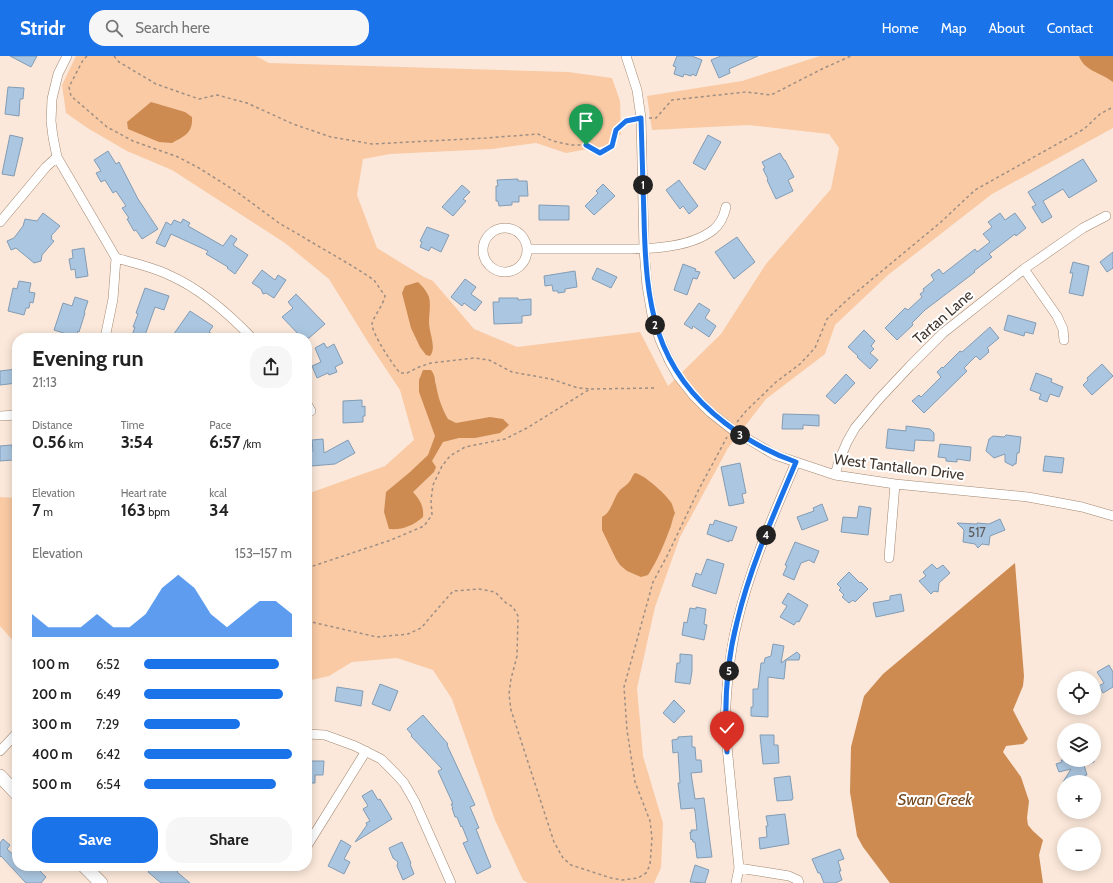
<!DOCTYPE html>
<meta charset="utf-8">
<style>
:root{--surface:#fff;--page:#f6f6f6;--text:#222;--muted:#767676;--accent:#1a73e8}
body{margin:0;font-family:Cabin,sans-serif;background:var(--page);color:var(--text);height:100vh;display:flex;flex-direction:column;font-size:15px;white-space:nowrap}
*{box-sizing:border-box;margin:0}
p{font-size:13px;color:var(--muted)}
.icon{flex:none;width:22px;height:22px;fill:none;stroke:currentColor;stroke-width:2;stroke-linecap:round;stroke-linejoin:round}
.map{position:relative;flex:1;overflow:hidden}
.drawer{position:absolute;left:12px;top:277px;width:300px;height:538px;display:flex;flex-direction:column;background:var(--surface);border-radius:16px;box-shadow:0 2px 10px #0003}
.drawer>*{flex:none}
.tools{position:absolute;left:1057px;top:615px;display:grid;gap:8px}
.tools a{display:grid;place-items:center;width:44px;height:44px;border-radius:50%;background:var(--surface);box-shadow:0 2px 10px #0003;font-size:20px}
.pin{position:absolute;display:grid;place-items:center;width:34px;height:34px;color:#fff;margin:-41px -17px;border-radius:50% 50% 50% 0;rotate:-45deg;box-shadow:0 0 4px #0007}
.pin .icon{rotate:45deg}
.km{position:absolute;width:20px;height:20px;margin:-10px;border-radius:50%;background:#222;color:#fff;font-size:11px;line-height:20px;text-align:center}
.round{display:grid;place-items:center;flex:none;width:42px;height:42px;border-radius:16px;background:var(--page)}
.headline{display:flex;align-items:center;justify-content:space-between;height:68px;padding:0 20px}
h1{font-size:22px;font-weight:700;line-height:30px}
.figures{display:grid;grid-template-columns:repeat(3,1fr);gap:6px;height:68px;padding:4px 20px}
.figures div{display:grid;align-content:center}
.figures b{font-size:17px;font-weight:700}
.figures small{font-size:11px;font-weight:400}
.figures p{font-size:11px}
.chart{height:112px;padding:8px 20px}
.chart p{display:flex;justify-content:space-between}
.chart svg{width:100%;height:72px;margin-top:4px;fill:var(--accent);opacity:.7}
.action{display:flex;gap:8px;margin-top:auto;padding:8px 20px}
.action a{flex:1;height:46px;border-radius:16px;background:var(--accent);color:#fff;font-size:16px;font-weight:700;line-height:46px;text-align:center}
.action a+a{background:var(--page);color:var(--text)}
ul{padding:0 20px;list-style:none;font-size:13px}
li{display:grid;grid-template-columns:64px 48px 1fr;align-items:center;height:30px}
li i{height:10px;border-radius:5px;background:var(--accent)}
header{display:flex;align-items:center;gap:24px;box-sizing:border-box;height:56px;padding:0 20px;background:var(--accent);color:#fff}
header strong{font-size:19px}
nav{display:flex;gap:22px;margin-inline-start:auto;font-size:14px}
.search{width:280px;height:36px;background:var(--page);display:flex;align-items:center;gap:10px;box-sizing:border-box;padding:0 14px;border-radius:16px;color:var(--muted);font-size:15px}
.map>svg:first-child{display:block}
.green{fill:#f9caa4}
.water{fill:#cd8b52}
.building{fill:#abc6e0;stroke:#829cb5}
.lines{fill:none;stroke-linecap:round;stroke-linejoin:round}
.street-casing{stroke:#a38770;stroke-width:10}
.secondary-casing{stroke:#a38770;stroke-width:14}
.path{stroke:#9e8e83;stroke-width:1.5;stroke-dasharray:3 3;stroke-linecap:butt}
.street{stroke:#fff;stroke-width:9}
.secondary{stroke:#fff;stroke-width:13}
.route-casing{stroke:#fff;stroke-width:8}
.route{stroke:#1a73e8;stroke-width:5}
.labels{text-anchor:middle;dominant-baseline:central;stroke-width:4;stroke-linejoin:round;paint-order:stroke}
.number-label{font-size:13px;fill:#5d5a5a}
.street-label{font-size:15px;fill:#43362d;stroke:#fff}
.water-label{font-size:16px;font-style:italic;fill:#74471d;stroke:#fff}
</style>
<header>
<strong>Stridr</strong>
<div class="search"><svg class="icon" aria-label="search" viewBox="0 0 24 24"><circle cx="10" cy="10" r="6"/><path d="M15 15l6 6"/></svg>Search here</div>
<nav><a>Home</a><a>Map</a><a>About</a><a>Contact</a></nav>
</header>
<div class="map">
<svg width="1113" height="827" viewBox="0 0 1113 827">
<rect width="100%" height="100%" fill="#fbe8da"/>
<path class="green" d="M76 0H256L269 7 568 16 612 22 620 45 621 78 605 90 566 97 536 87 492 93 390 98 363 103 357 139 377 192 424 221 433 225 474 273 517 291 640 276 668 330 721 278 766 208 831 133 839 92 829 78 748 69 652 74 647 40 742 25 820 0H1113V72L992 138 888 219 835 269 825 298 766 343 728 392 680 481 655 551 637 632 643 700 663 767 661 812 654 827H528L523 824 495 764 452 643 433 614 397 602 352 606 329 620 307 625V438L385 410 414 384 400 334 368 286 329 223 285 187 172 114 127 95 89 73 66 57 62 29Z
M0 441 17 442V589L0 570Z"/>
<path class="water" d="M1079 0H1113V26C1102 17 1084 15 1079 0Z
M151 46 185 56 192 61C193 77 185 80 172 87L159 86 128 73 127 66Z
M418 226C423 231 426 234 429 241 431 249 429 258 429 266 429 277 437 292 430 300L426 299 420 291 411 272 402 237 405 230Z
M423 314H431C436 321 434 322 436 329 438 341 442 353 448 363L456 367 490 361 503 363 509 369 500 377 475 382H459L443 386 432 405 436 411 434 416 413 436C420 444 424 450 423 461 413 470 402 474 389 473L384 456 386 436 410 416 428 399 435 380 419 336V324Z
M635 417C645 419 664 437 670 445 673 448 673 453 675 457 672 463 672 469 669 475 663 491 657 505 648 519L641 521 627 515 620 509 616 503 602 474V461C612 456 613 442 620 434 623 431 627 429 630 425 632 422 632 420 635 417Z
M1015 507 1024 620 1023 630 1013 654 1028 683 1023 688 1006 690 1003 696 1021 721 1029 745 1027 762 1028 769 1033 775 1043 784 1039 799 1043 827H890L863 791 857 780 850 736 851 691 864 640 883 618Z"/>
<path class="building" d="M10 0H37L31 11Z
M677 0H692L702 4 696 20 692 18 691 20 684 18 683 21 674 18 676 11 673 10Z
M721 0H758L729 13 730 17 719 22 711 4Z
M8 31 24 32 23 43H20L19 60 5 58Z
M10 79 23 82 14 120 2 118Z
M708 79 721 86 705 114 693 107Z
M108 95 116 108 119 106 138 143 158 173 142 183 136 174 134 175 127 163 129 162 122 152 126 150 116 135 113 137 105 124 101 126 96 117 101 115 94 104Z
M780 97 784 104H785L794 121 788 124 793 135 776 143 767 124 768 123 763 113 765 112 762 106Z
M1083 103 1097 125 1069 142 1063 133 1043 145 1052 161 1042 167 1032 151 1036 149 1028 136Z
M518 123V125H527L528 140H519V146H512V149L499 150 498 145H496V130H498L497 124Z
M679 124 698 150 689 158 683 150 680 153 666 134Z
M603 128 615 140 594 159 585 150 598 137 596 135Z
M462 129 470 136 463 143 466 145 453 160 442 151Z
M539 149 569 150V164H539Z
M43 157 60 170 51 180 52 181 51 183 54 185 42 199 41 205 34 207 16 192 11 194 7 185 14 182 23 170 25 163 37 165Z
M1000 157 1005 164 1015 157 1026 172 1016 180 1015 178 989 198 992 201 974 215 975 216 925 254 912 267 913 269 897 284 885 272 905 252 908 254 922 241 920 238 924 235 923 233 934 224 931 219 939 213 943 218 975 193 977 196 990 186 983 178 992 171 988 166Z
M183 163 190 167 188 170 223 190 231 179 237 183 233 189 248 199 235 218 227 212 228 211 206 198 208 195 171 178 165 191 156 187 166 166 171 169 174 164 181 167Z
M427 171 449 179 441 196 431 191 429 195 420 191 422 186 420 185Z
M737 181 755 206 734 223 715 196Z
M84 192 88 220 76 222 75 213 71 214 69 203 73 202 72 194Z
M1113 196V212L1107 216 1100 206Z
M1073 206 1089 210 1083 240 1069 237 1073 217H1070Z
M683 208 696 213 695 215 700 216 697 223 693 222 687 239 674 234Z
M597 212 617 221 611 232 592 223Z
M262 214 275 224 278 219 286 224 274 242 266 237 263 238 261 233 252 227Z
M575 215 577 231 565 233V236L558 237V235H553L552 229 545 230 544 220Z
M465 223 476 231 471 238 482 246 475 255 464 247 462 250 451 241Z
M19 225 31 227 29 236 35 237 33 247 30 246 29 252H26L24 259 8 255 13 232 17 233Z
M145 232 169 240 164 254 155 251 144 282H131L135 271H133L138 258 136 257Z
M296 238 325 268 309 282H302L282 261 293 252 288 246Z
M75 241 88 245 84 257H85L79 276 78 275 76 281 54 274 63 247 72 250Z
M499 242H518V244L531 243V259L522 260V267L494 268 493 246H499Z
M699 247 710 254 705 262 716 270 709 281 693 270 692 273 684 268Z
M190 255 213 270 209 276 218 282H171Z
M1008 259 1036 267 1033 278 1025 276 1024 280 1004 274Z
M990 271 999 282 987 292 989 294 988 295 989 296 980 304 976 300 964 312 967 315 924 357 912 345 919 339 921 341 941 321 937 316 942 311 943 312 960 295 962 296Z
M864 274 875 285 871 290 874 293 870 297 878 304 870 313 857 301 858 300 848 291Z
M324 287 327 292 334 288 343 307 335 311 337 316 329 319 328 317 317 322 312 310 321 306 315 292Z
M1102 308 1113 320 1092 339 1083 329 1088 324 1087 322Z
M17 313V327L0 329V315Z
M1036 317 1052 323 1051 326 1063 331 1059 341 1050 338 1047 346 1039 343 1041 338 1030 334Z
M846 318 855 327 835 348 826 340Z
M362 344V351L365 350V360H363V366L343 367V345Z
M783 358 819 359V370L803 369V373H782Z
M906 370 930 373 934 377V385L915 384 914 395 886 392 888 373 906 375Z
M1006 379 1021 381 1019 397H1017L1016 408H1014L1013 410 1005 406V398L994 402 986 395 989 383 993 380 1004 381Z
M323 383 324 397 348 384 355 397 335 408 311 410 309 395H313L312 384Z
M940 388 971 391 970 405 957 403V406L946 405V402L938 401Z
M12 389 13 404 0 405V390Z
M1045 400 1064 402 1062 417 1043 415Z
M740 407 746 437 742 438 744 447 729 450 721 411Z
M822 448 828 464 802 474 797 461 814 455 813 452Z
M859 450 871 452 868 479 841 476 843 461 857 462Z
M1000 463 1005 474 990 480 989 489 982 488 978 492 975 488 963 486 964 474 957 467 977 468V467L989 468Z
M715 464 737 471 732 485 729 484V486L707 478 710 468 713 469Z
M795 486 819 495 814 507 809 504 801 507 794 524 783 519 787 510 785 509Z
M707 503 724 508 716 538 692 530 696 517 701 519Z
M932 508 937 513 943 509 950 517 939 527 938 536 934 535 931 538 919 525 926 520 923 516Z
M849 516 860 527 861 526 868 533 855 546 853 544 849 547 842 541 844 539 839 534 841 532 837 528Z
M788 537 808 549 799 566 797 565 794 569 780 561 787 550 782 547Z
M901 538 904 555 876 561 873 547 890 544V540Z
M696 551 706 553 704 568 707 569 704 584 682 579 684 566 687 567 690 552 696 553Z
M773 588 784 590 781 607 797 596 800 599 799 604H786L784 623 768 621V661L751 660V651H753V633H758L761 607H764L765 602 771 600Z
M680 598 692 599V615L690 628 675 626 677 607H680Z
M1109 609 1113 616V631L1103 637 1099 630 1104 627 1097 616Z
M380 628 398 635 390 655 372 648Z
M337 631 363 635 361 650 335 645Z
M674 644 685 655 674 667 663 657Z
M423 659 448 688 447 689 475 749 470 751 479 772 476 773 491 811 477 818 463 787 468 785 462 770 461 771 457 761H455L452 752H453L451 748H453L438 715 442 713 411 680 412 679 407 673Z
M760 679H774V689H778L779 707 763 708Z
M692 680V691H695L696 704H701L702 716 691 717 695 743 704 742 712 801 697 802 695 786H693L692 783 691 784 690 776H692L691 774H697L695 755 694 752 681 753 678 727H680L678 696 673 697 672 684 678 683V681Z
M1061 704H1094V706L1084 709 1087 719H1085L1087 726H1063L1071 713 1059 716 1056 708 1062 706Z
M307 705H324L323 719H315V727H307Z
M790 720 793 742 792 744 777 745 774 722Z
M372 734 378 744 380 743 392 763 355 786 367 769 366 767 370 765 363 753 368 750 362 740Z
M785 758 789 788 760 793 759 782 767 781 766 770H768L766 760Z
M3 783 10 789 7 793 17 802V810H35L46 821 41 827H26L1 800 0 801V787Z
M341 784 351 790 344 803 350 806 344 818 328 810Z
M402 786 411 807 410 808 414 818 403 824 397 810 398 806 393 802 389 792Z
M840 793 844 803 838 805 841 815H839L842 824 835 827H824L820 817H818L812 803Z
M695 809 709 814 705 827 690 826Z
M153 810H182L177 816 190 827H161L148 816Z"/>
<g class="lines">
<defs>
<path id="street" d="M67 0 58 18 52 43 51 65 53 81 57 101 116 202 113 243 105 282
M626 0 637 34 641 62 644 193 647 230 652 259 660 284 669 304 678 320 693 339 710 356 734 375 775 399 835 419 895 428 1028 441 1082 451 1113 460
M0 166 46 111 57 101
M483 194a22 22 0 1 1 44 0a22 22 0 1 1-44 0Z
M527 193C551 193 574 193 597 193 631 193 685 196 713 174 721 168 724 160 726 151
M116 202C134 207 152 211 169 219 201 233 228 257 252 282
M1024 213 1057 260 1063 273 1064 284
M307 348 311 355
M0 360 17 359
M835 419 839 405 847 386 855 372 879 343 910 310 943 277 1024 213 1083 172 1106 160
M889 502 895 428
M307 678 325 679 355 690 381 703 396 718 404 727 415 746 451 827
M0 695 17 677
M307 790 366 695
M739 812 789 820 798 824 799 827
M736 827 739 812 725 670C726 636 729 600 737 567 750 511 774 458 796 406"/>
<path id="secondary" d="M0 720 17 738
M84 810 101 827"/>
</defs>
<use href="#street" class="street-casing"/>
<use href="#secondary" class="secondary-casing"/>
<path class="path" d="M87 0 83 4 69 31 71 40 107 71 133 85 178 101 199 112 237 136 279 167 354 211 374 224 385 240C383 250 373 261 372 268 372 278 393 309 400 317H407L419 311 431 307 474 302 489 304 512 316 551 323 578 332 590 333
M114 0 119 6 156 28 199 43 217 39 247 47 293 68 331 81 372 88 486 82 538 78 553 85 571 89H586L600 97 611 90C615 79 618 66 632 64
M649 62H656L672 44 746 36 771 39 824 12 851 0
M737 366 746 355 776 326 800 308 815 292 827 263 847 244 941 166 975 134 1084 73 1100 58 1113 51
M17 486 15 489 17 494
M307 512 391 484 424 470 432 459 431 444 433 429 442 410 450 400 465 391 505 383 527 372 590 333 656 332
M307 565 377 581 408 578 421 572 453 535 479 533 495 536 506 547 513 551 518 560 517 600 511 623 509 638 511 654 554 786 563 802 571 809 611 822 622 824 638 822 646 817 650 809 652 782 650 765 635 726 627 674 624 631 653 526 667 500 699 433 727 381"/>
<use href="#street" class="street"/>
<use href="#secondary" class="secondary"/>
</g>
<g class="lines">
<defs>
<path id="route" d="M586 89 600 97 612 90 616 74 626 65 641 62C642 96 643 129 644 162 646 247 653 312 725 367 747 384 770 397 796 406 774 458 750 511 737 566 726 608 724 652 727 696"/>
</defs>
<use href="#route" class="route-casing"/>
<use href="#route" class="route"/>
</g>
<g class="labels">
<g class="number-label">
<text x="977" y="476">517</text>
</g>
<g class="street-label">
<text transform="translate(943 261) rotate(-41)">Tartan Lane</text>
<text transform="translate(899 411) rotate(7)">West Tantallon Drive</text>
</g>
<g class="water-label">
<text x="935" y="743">Swan Creek</text>
</g>
</g>
</svg>
<div class="tools">
<a><svg class="icon" aria-label="locate" viewBox="0 0 24 24"><circle cx="12" cy="12" r="6"/><path d="M12 2v4M12 18v4M2 12h4M18 12h4"/></svg></a>
<a><svg class="icon" aria-label="layers" viewBox="0 0 24 24"><path d="M12 4l9 5-9 5-9-5zM3 14l9 5 9-5"/></svg></a>
<a>+</a>
<a>−</a>
</div>
<div class="pin" style="left:586px;top:89px;background:#1e9e55"><svg class="icon" aria-label="arrive" viewBox="0 0 24 24"><path d="M6 21V4h12l-3 4 3 4H6"/></svg></div>
<div class="pin" style="left:727px;top:696px;background:#d93025"><svg class="icon" aria-label="check" viewBox="0 0 24 24"><path d="M5 12l5 5 9-10"/></svg></div>
<b class="km" style="left:643px;top:129px">1</b>
<b class="km" style="left:655px;top:269px">2</b>
<b class="km" style="left:740px;top:379px">3</b>
<b class="km" style="left:766px;top:479px">4</b>
<b class="km" style="left:729px;top:615px">5</b>
<section class="drawer">
<div class="headline"><div><h1>Evening run</h1><p>21:13</p></div><a class="round"><svg class="icon" aria-label="share" viewBox="0 0 24 24"><path d="M12 15V3M7 8l5-5 5 5M5 13v7h14v-7"/></svg></a></div>
<div class="figures">
<div><p>Distance</p><b>0.56<small> km</small></b></div>
<div><p>Time</p><b>3:54</b></div>
<div><p>Pace</p><b>6:57<small> /km</small></b></div>
</div>
<div class="figures">
<div><p>Elevation</p><b>7<small> m</small></b></div>
<div><p>Heart rate</p><b>163<small> bpm</small></b></div>
<div><p>kcal</p><b>34</b></div>
</div>
<div class="chart"><p><span>Elevation</span>153–157 m</p>
<svg viewBox="0 0 160 44" preserveAspectRatio="none"><path d="M0 44V30L10 38L20 38L30 38L40 30L50 38L60 38L70 30L80 14L90 6L100 14L110 30L120 38L130 30L140 22L150 22L160 30V44z"/></svg>
</div>
<ul>
<li><b>100 m</b>6:52<i style="width:91%"></i></li>
<li><b>200 m</b>6:49<i style="width:94%"></i></li>
<li><b>300 m</b>7:29<i style="width:65%"></i></li>
<li><b>400 m</b>6:42<i style="width:100%"></i></li>
<li><b>500 m</b>6:54<i style="width:89%"></i></li>
</ul>
<div class="action"><a>Save</a><a>Share</a></div>
</section>
</div>
